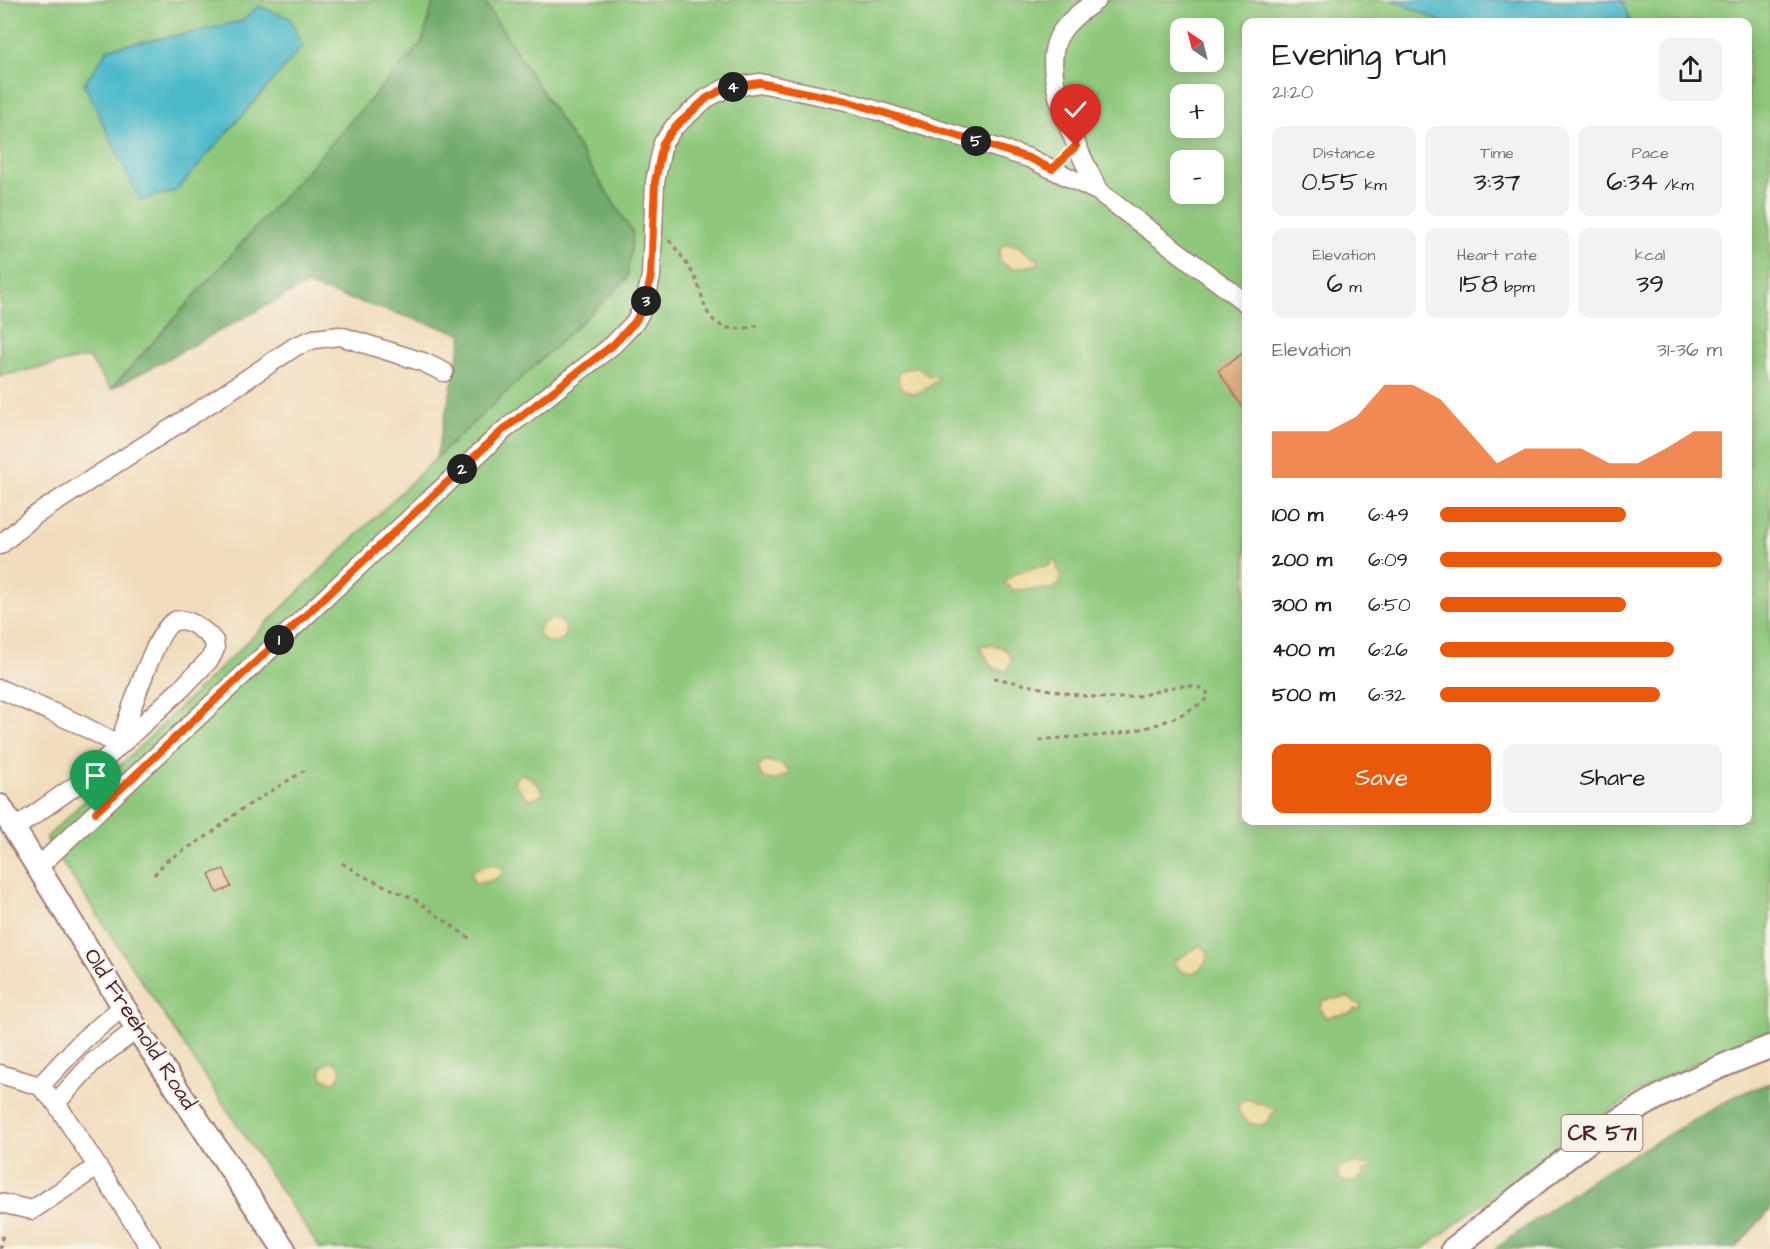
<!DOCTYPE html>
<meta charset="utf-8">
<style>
:root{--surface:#fff;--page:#f2f2f2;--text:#202124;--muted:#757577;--accent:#ea580c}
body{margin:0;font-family:"Architects Daughter",sans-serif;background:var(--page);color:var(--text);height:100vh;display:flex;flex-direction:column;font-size:22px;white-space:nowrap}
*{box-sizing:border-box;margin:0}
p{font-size:20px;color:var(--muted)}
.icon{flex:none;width:33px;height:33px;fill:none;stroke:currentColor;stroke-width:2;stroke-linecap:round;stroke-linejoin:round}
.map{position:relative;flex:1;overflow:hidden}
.details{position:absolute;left:1242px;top:18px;width:510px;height:807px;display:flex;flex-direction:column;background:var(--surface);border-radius:12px;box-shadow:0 3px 15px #0003}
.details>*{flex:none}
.needle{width:39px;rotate:325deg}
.controls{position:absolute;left:1170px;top:18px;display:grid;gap:12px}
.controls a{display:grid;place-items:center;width:54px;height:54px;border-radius:12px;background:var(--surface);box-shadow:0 3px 15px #0003;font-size:30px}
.pin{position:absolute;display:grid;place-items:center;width:51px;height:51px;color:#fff;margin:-62px -26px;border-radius:50% 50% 50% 0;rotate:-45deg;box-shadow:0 0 6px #0007}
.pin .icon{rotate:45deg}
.km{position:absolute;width:30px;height:30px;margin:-15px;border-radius:50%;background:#222;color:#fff;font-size:16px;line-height:30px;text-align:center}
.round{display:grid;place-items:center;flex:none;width:63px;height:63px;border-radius:12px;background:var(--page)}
.summary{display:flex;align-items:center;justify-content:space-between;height:102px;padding:0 30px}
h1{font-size:33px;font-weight:600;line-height:45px}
.stats{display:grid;grid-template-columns:repeat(3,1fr);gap:9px;height:102px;padding:6px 30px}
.stats div{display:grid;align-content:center;border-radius:12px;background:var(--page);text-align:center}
.stats b{font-size:26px;font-weight:600}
.stats small{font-size:16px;font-weight:400}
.stats p{font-size:16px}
.chart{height:168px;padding:12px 30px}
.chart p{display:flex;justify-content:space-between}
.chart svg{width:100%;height:108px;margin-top:6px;fill:var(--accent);opacity:.7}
.cta{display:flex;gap:12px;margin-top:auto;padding:12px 30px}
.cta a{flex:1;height:69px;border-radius:12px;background:var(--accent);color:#fff;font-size:24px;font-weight:600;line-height:69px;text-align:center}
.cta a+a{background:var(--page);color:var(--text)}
ul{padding:0 30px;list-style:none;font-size:20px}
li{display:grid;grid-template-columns:96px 72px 1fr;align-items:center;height:45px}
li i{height:15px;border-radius:8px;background:var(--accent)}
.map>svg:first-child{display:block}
.green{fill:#8ec87c;stroke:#6c7454;stroke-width:1.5;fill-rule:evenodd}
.forest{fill:#72ac6c;stroke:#5e664c;stroke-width:1.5}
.sand{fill:#eeda9e;stroke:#9c7c64;stroke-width:1.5}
.water{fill:#4ebac9;stroke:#4c6c7a;stroke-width:1.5}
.building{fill:#dca575}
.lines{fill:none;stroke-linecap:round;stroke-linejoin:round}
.minor-casing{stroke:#9e7e74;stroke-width:21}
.major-casing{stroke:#9e7e74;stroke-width:26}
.path{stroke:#9e7e74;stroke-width:3;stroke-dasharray:4.5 4.5;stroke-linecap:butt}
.minor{stroke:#fff;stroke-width:18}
.major{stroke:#fff;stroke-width:22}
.route-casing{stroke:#fff;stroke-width:12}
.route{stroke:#ea580c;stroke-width:8}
.labels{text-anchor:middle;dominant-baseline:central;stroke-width:4.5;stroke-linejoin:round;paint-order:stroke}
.shield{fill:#f7f3e8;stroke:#7e5f64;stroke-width:1.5}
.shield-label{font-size:21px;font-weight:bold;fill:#4a1f2b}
.street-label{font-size:22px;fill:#4a1f2b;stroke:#f7f3e8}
</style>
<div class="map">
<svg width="1770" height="1249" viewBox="0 0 1770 1249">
<rect width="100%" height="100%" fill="#f7f3e8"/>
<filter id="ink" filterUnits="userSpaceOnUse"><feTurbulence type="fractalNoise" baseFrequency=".0167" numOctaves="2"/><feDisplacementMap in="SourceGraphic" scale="12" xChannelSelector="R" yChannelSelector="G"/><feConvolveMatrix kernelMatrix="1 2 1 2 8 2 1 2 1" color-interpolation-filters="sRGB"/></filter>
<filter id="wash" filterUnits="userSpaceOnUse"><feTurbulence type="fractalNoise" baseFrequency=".008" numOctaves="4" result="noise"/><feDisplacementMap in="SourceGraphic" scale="24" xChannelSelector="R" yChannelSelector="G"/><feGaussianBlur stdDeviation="1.35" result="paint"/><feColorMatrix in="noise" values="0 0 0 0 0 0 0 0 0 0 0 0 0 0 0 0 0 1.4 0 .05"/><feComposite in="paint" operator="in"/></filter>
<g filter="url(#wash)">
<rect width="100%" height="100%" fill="#f1dcbc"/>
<path class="green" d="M0 0H434L422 42 111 389 88 357 0 376ZM242 21 84 84 109 48 195 32Z
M483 0H1770V1031L1722 1050 1636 1093 1492 1196 1423 1249H320L46 838 436 458 627 279 633 233ZM1246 22H1748V820H1246ZM1180 28H1214V62H1180ZM1180 94H1214V128H1180ZM1180 160H1214V194H1180Z"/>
<path class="forest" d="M434 0H483L633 233 627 279 436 458 463 334 305 285 111 389 422 42Z
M1770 1083V1210L1735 1248 1495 1249 1596 1176 1739 1094Z"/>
<path class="sand" d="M1005 244C1025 244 1025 254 1039 260V264L1013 269 1000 262C998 253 999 250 1005 244Z
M918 368 929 376H937L938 381C929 384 924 392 913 394L900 387C894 369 903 369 918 368Z
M1052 560H1055L1061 576 1059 585 1052 589 1014 590 1004 583C1012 570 1036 568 1050 565Z
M553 619 561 621 566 628 565 637 556 643 544 641 541 636H538L537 632 544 622Z
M982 645C998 647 1003 642 1012 659L1007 671C985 669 992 662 980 647Z
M766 761 781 764 789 771V775H785L775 781 762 777 758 767Z
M523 774C531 777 540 785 543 793L538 797 528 799 516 785 515 780 518 776Z
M492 864 505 869V871C497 880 487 883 475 883L472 878V870Z
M1200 946 1208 952C1209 962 1197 976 1185 973 1181 972 1178 967 1174 964L1175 959H1179L1190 950Z
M1349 997 1355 1003 1361 1004 1360 1010 1355 1009 1351 1013 1326 1017 1319 1009 1323 1000Z
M334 1062 339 1066 341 1073 335 1083 323 1078 320 1072 322 1066 327 1063Z
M1247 1099 1270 1108 1276 1107 1277 1109 1271 1115 1268 1123C1253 1129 1244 1122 1237 1108L1242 1101Z
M1357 1163 1363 1166 1369 1164 1374 1168 1364 1171V1176L1354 1182 1342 1181 1338 1176 1337 1170 1345 1165Z"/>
<path class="water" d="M1393 0H1622L1630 22H1442Z
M258 6 290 18 302 47 176 191 140 200 84 84 109 48 195 32 242 21Z"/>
<g id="blocks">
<path class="building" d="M1246 351V412L1218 371Z
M224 869 231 887 217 893 209 874Z"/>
</g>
</g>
<g filter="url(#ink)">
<use href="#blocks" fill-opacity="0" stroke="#9e7e74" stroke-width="1.5"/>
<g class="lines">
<defs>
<path id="minor" d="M1097 0C1082 11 1062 24 1056 43 1042 84 1081 155 1099 192
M0 545 34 516 217 399 296 346 314 339 340 336 423 362 444 372
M0 689 81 725 119 745
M14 829 79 783 182 688 210 659 215 649 214 641C205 631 189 617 175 621 156 627 127 723 119 745
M38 867 503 431 613 345 635 322 645 304 651 276 655 182 663 143 674 127 707 98 726 88 760 83 846 101 1029 158 1099 192 1246 303
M0 1074 40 1086 56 1103 151 1249
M40 1086 83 1040 124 1006
M56 1103 93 1062 137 1029
M0 1203 32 1210 97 1167"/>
<path id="major" d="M0 806 137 1029 284 1249
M1453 1249C1501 1212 1547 1172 1596 1136 1647 1099 1711 1069 1770 1047"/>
</defs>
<use href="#minor" class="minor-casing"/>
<use href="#major" class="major-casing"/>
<path class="path" d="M669 240C679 252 689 266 696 280 700 288 702 298 705 307 715 332 738 332 761 324
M994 678C1037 686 1088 702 1131 697 1154 695 1187 676 1207 692L1208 698C1183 718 1146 730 1114 734 1088 738 1062 736 1036 741
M342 863 363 876 416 900 473 941
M154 875 166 861 209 835 239 811 305 770
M0 1249 3 1233"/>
<use href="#minor" class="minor"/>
<use href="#major" class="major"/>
</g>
</g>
<g class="lines" filter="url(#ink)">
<defs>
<path id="route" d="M96 812 503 430 613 345 635 322 645 304 651 276 655 182 663 143 674 128 707 98 726 88 760 83 846 101 1029 158 1052 169 1076 146"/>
</defs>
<use href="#route" class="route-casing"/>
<use href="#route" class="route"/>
</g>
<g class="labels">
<rect class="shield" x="1561.5" y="1115" width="81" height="36" rx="4.5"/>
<g class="shield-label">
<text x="1602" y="1133">CR 571</text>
</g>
<g class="street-label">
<text transform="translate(140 1029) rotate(57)">Old Freehold Road</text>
</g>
</g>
</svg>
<div class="controls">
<a><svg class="needle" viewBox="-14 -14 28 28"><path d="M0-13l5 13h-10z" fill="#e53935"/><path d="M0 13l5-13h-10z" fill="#757577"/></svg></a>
<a>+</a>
<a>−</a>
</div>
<div class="pin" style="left:96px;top:812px;background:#1e9e55"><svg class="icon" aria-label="arrive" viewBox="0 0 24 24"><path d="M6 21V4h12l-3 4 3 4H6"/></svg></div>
<div class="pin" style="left:1076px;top:146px;background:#d93025"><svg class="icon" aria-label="check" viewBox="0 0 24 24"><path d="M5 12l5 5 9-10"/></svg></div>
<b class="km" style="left:279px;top:640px">1</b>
<b class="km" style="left:462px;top:469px">2</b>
<b class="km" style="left:646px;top:301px">3</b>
<b class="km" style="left:733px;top:87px">4</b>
<b class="km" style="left:976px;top:141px">5</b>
<section class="details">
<div class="summary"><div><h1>Evening run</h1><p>21:20</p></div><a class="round"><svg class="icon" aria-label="share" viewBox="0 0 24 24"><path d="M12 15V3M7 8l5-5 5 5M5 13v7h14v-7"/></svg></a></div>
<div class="stats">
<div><p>Distance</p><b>0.55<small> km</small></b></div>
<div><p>Time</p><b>3:37</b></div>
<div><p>Pace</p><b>6:34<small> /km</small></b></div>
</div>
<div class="stats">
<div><p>Elevation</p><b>6<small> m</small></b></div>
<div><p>Heart rate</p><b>158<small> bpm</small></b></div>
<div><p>kcal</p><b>39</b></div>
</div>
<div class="chart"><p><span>Elevation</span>31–36 m</p>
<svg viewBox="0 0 160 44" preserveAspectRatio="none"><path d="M0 44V25L10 25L20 25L30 19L40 6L50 6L60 12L70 25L80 38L90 32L100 32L110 32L120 38L130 38L140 32L150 25L160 25V44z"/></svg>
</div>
<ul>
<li><b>100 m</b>6:49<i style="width:66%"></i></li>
<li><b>200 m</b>6:09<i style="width:100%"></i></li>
<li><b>300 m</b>6:50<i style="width:66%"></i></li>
<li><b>400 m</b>6:26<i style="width:83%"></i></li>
<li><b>500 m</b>6:32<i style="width:78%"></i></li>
</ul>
<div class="cta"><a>Save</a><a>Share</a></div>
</section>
</div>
